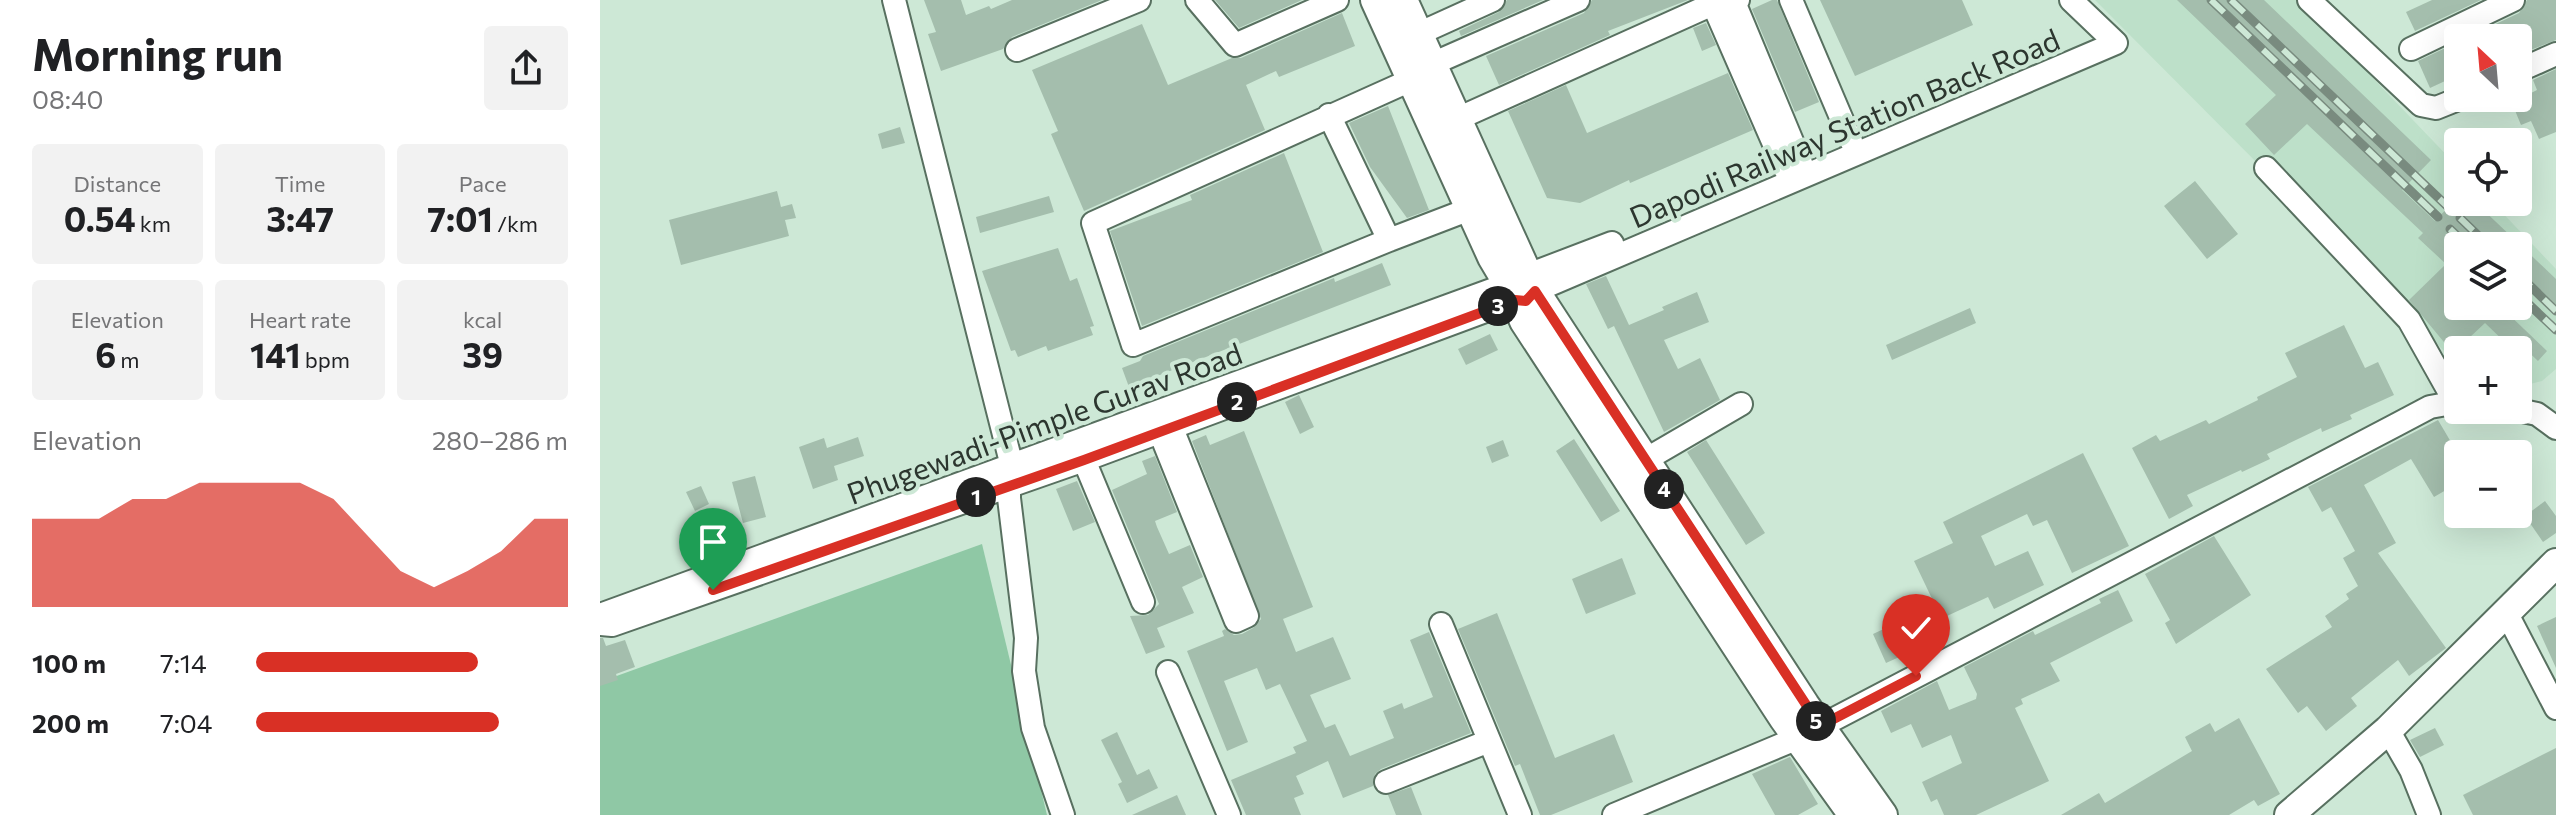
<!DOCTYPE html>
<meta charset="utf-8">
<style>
:root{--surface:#fff;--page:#f2f2f2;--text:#202124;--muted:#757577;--accent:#d93025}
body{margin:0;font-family:Commissioner,sans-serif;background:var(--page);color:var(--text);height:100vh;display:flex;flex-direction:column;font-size:30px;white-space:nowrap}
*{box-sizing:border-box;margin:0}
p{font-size:26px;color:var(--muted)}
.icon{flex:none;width:44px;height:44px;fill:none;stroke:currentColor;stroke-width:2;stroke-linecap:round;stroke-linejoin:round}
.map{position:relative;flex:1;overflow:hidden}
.side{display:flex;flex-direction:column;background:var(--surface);width:600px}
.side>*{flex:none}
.needle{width:52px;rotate:334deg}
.fabs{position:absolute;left:1844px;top:24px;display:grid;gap:16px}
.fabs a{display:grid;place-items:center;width:88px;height:88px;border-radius:8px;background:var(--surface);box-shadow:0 8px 32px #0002;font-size:40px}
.pin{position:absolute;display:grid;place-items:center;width:68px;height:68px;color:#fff;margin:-82px -34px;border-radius:50% 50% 50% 0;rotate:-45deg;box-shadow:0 0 8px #0007}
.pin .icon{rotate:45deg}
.km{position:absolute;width:40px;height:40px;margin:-20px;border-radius:50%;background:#222;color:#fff;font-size:22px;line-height:40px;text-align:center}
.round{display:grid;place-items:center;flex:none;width:84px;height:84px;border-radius:8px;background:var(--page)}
.headline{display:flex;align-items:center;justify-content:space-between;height:136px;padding:0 32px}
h1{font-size:44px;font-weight:700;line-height:60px}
.figures{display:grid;grid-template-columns:repeat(3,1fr);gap:12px;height:136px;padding:8px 32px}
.figures div{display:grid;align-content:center;border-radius:8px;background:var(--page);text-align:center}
.figures b{font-size:34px;font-weight:700}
.figures small{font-size:22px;font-weight:400}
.figures p{font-size:22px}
.chart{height:224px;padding:16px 32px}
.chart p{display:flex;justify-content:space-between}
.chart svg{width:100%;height:144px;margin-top:8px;fill:var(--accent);opacity:.7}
ul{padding:0 32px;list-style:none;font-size:26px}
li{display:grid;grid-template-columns:128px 96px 1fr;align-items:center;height:60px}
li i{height:20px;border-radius:10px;background:var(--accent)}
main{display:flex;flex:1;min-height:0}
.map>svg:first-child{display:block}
.built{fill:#bde0c9;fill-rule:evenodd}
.green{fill:#8fc8a5}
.building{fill:#a4bead}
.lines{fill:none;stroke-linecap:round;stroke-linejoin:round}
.minor-casing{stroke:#587060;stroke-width:26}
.major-casing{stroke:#587060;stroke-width:32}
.minor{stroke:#fff;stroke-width:22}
.major{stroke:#fff;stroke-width:28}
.rail-casing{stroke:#798b7f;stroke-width:9}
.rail{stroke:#cde8d6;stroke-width:6;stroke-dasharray:18;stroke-linecap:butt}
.route-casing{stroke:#fff;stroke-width:16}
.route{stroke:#d93025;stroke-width:10}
.labels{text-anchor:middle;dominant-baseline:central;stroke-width:8;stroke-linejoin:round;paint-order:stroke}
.street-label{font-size:30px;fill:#2c362f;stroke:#cde8d6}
</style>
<main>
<section class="side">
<div class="headline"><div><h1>Morning run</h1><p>08:40</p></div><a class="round"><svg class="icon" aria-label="share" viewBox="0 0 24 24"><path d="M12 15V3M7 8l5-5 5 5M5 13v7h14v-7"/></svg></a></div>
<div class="figures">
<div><p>Distance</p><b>0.54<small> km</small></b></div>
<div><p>Time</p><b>3:47</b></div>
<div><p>Pace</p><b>7:01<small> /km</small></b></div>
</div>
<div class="figures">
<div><p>Elevation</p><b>6<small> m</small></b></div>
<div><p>Heart rate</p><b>141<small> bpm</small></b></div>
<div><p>kcal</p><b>39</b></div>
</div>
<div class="chart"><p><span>Elevation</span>280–286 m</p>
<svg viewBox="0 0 160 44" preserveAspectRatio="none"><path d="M0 44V17L10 17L20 17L30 11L40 11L50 6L60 6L70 6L80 6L90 11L100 22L110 33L120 38L130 33L140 27L150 17L160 17V44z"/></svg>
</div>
<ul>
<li><b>100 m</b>7:14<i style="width:71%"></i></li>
<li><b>200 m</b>7:04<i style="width:78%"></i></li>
</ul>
</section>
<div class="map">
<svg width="1956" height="815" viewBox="0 0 1956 815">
<rect width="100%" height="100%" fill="#cde8d6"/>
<path class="built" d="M1495 0H1698L1858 167V202H1892L1956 269V369L1942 381 1918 387V350H1858V365ZM1858 246H1918V306H1858Z"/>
<path class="green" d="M382 544 447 815H0V682Z"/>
<path class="building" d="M324 0H361L366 15 389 6 391 9 412 0H502L412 37 403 49 341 71 328 34 336 32Z
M615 0H702L639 28Z
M907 0H943L861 36 859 31 899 12Z
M992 0H1088L1008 31 1010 35 899 85 886 56 984 13Z
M1172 0H1177L1219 102 1195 112 1152 9Z
M1220 0H1362L1373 25 1255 76Z
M1577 0H1664L1831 160 1802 190 1835 221 1853 202H1875L1956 279V305L1918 269V246H1858V306H1900L1947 351 1938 361 1918 342 1911 348 1885 323 1853 353 1809 300 1846 264 1818 238 1823 233 1707 124 1674 155 1645 124 1676 95Z
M1832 0H1881L1815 31 1806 12Z
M1927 0H1956V40L1928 51 1925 45 1918 48V38H1866L1919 13Z
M742 13 755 46 679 77 676 71 646 85 665 130 484 211 451 134 458 131 432 70 542 24 568 85 632 58H641Z
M1106 23 1116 45 1102 51 1093 28Z
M1858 42V75L1830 88 1818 61Z
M1956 69V132L1939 139 1931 121 1921 125 1914 108 1929 101 1927 95 1937 90 1933 80Z
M1128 73 1153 130 1030 183 1029 180 980 203 947 198 908 111 966 85 987 133Z
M788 106 829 210 807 218 770 167 749 123Z
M300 127 305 143 282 149 278 134Z
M684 153 723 252 542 326 510 231 592 200 590 195Z
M1595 181 1638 234 1607 259 1564 206Z
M177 191 181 207 192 204 196 218 185 220 189 236 81 265 69 220Z
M449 196 454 212 380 233 376 217Z
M458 248 470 281 477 278 494 326 490 327 493 335 448 351 446 346 418 357 415 350 411 351 382 271Z
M782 263 791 285 529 387 522 368 540 361 543 356 734 278 735 282Z
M1006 276 1029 325 1064 310 1062 307 1097 292 1109 322 1064 340 1078 369 1100 358 1120 400 1064 432 1014 326 1008 329 986 284Z
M1370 308 1376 323 1292 360 1286 345Z
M1744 325 1765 368 1778 362 1794 395 1750 415 1752 419 1722 432 1721 428 1667 454 1670 459 1642 472 1641 470 1587 495 1593 506 1569 519 1532 448 1556 435 1560 441 1606 420 1609 424 1658 400 1657 397 1697 377 1685 353Z
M890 334 898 350 866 365 858 349Z
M699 395 714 427 700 434 685 402Z
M1838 420 1858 454V483L1834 497 1811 459 1764 485 1796 543 1778 553 1846 648 1809 676 1798 660 1751 698 1757 706 1726 731 1707 706 1698 713 1666 669 1732 627 1725 616 1749 599 1746 594 1758 586 1743 558 1755 551 1731 507 1722 512 1708 487Z
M644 431 713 607 683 619 696 652 733 637 751 679 710 695 725 728 735 724 750 756 794 738 783 711 802 703 804 709 833 697 810 640 829 632 871 733 781 769 775 774 773 786 743 798 728 761 696 776 704 794 694 798 701 815H646L631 780 696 753 693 747 707 741 680 684 666 690 657 668 624 681 648 742 627 751 587 651 624 636 622 631 625 629 634 635 642 634 653 628 661 619 592 441 606 435 610 445Z
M258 437 264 456 234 466 238 480 213 489 199 447 224 438 227 448Z
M974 439 1020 511 1001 522 956 451Z
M903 440 909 456 892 463 886 447Z
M1106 440 1165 533 1146 545 1087 452Z
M1483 453 1529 546 1472 573 1447 520 1433 526 1427 514 1381 536 1395 566 1428 551 1444 585 1394 609 1388 597 1321 628 1328 644 1286 663 1273 634 1335 605 1314 561 1353 543 1343 522Z
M555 456 577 512 555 521 557 527 569 554 590 545 603 577 582 587 594 613 557 628 565 647 546 654 530 616 548 615 559 604 512 490 547 474 542 461Z
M155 476 166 517 143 523 132 482Z
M477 481 495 522 473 531 456 489Z
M101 486 109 504 95 511 86 492Z
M1945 501 1956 516V533L1943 542 1925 516Z
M1614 536 1651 595 1576 644 1565 623 1570 620 1545 574Z
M1022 558 1036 594 986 614 972 579Z
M1518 590 1533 621 1450 663 1460 681 1421 699 1423 704 1415 708 1449 781 1376 815H1344L1337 799 1331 802 1322 782 1362 763 1351 735 1322 748 1311 724 1291 733 1281 711 1337 681 1349 710 1376 699 1377 694 1364 667 1433 631 1435 635 1501 603 1499 599Z
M897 613 955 758 1014 734 1033 782 951 815H940L920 764 915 766 858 629Z
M1956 617V668L1937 626Z
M0 638H3L6 646 25 640 35 667 16 674 18 680 0 686Z
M1639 718 1680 794 1658 806 1654 800 1629 815H1461L1499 793 1505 803 1592 751 1585 737 1610 723 1615 732Z
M1835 728 1844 745 1820 757 1810 740Z
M517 732 537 775 549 769 558 788 527 803 518 784 522 782 501 740Z
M1956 748V815H1873L1863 795Z
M1190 757 1218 804 1198 815H1175L1152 774Z
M811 787 822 815H796L788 795Z
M577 795 586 815H532Z"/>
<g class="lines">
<defs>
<path id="minor" d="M294 0 416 482 409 489V498L426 638 424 671 433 728 463 815
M597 0 635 45 737 0
M1138 0 1134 2 1201 163
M1191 0 1251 141
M1709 0 1821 105 1836 108 1861 98
M818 34 893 0
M1811 49 1913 0
M417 50 539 0
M832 64 978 0
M1918 71 1956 54
M729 115 789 240 533 345 493 223 811 80
M857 119 1113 4 1185 169
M1666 168 1809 320 1855 402
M789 240 870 209
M928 275 1012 243
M935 291 1516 43 1471 0
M1918 410 1937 414 1956 428
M559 430 636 621 647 616 571 426
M484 460 543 602
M1045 460 1141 404
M1906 612 1956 708
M0 615 908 284
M0 624 12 625 484 460 915 300
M841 624 920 815
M568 672 629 815
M1788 730 1811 770 1829 815
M786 782 889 741
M1014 815 1198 738 1796 425 1830 407 1858 402"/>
<path id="major" d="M775 0 892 257 908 284
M803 0 928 275
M935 291 1205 705 1283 815
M915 300 924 321 1184 719 1253 815
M1689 815 1788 730 1956 563"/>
</defs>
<use href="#minor" class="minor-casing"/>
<use href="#major" class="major-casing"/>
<use href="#minor" class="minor"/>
<use href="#major" class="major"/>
<defs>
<path id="rail" d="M1611 0 1838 217
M1631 0 1848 207
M1860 218 1889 246
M1850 229 1868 246
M1918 274 1956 311
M1918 294 1956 330"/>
</defs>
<use href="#rail" class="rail-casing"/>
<use href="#rail" class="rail"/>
</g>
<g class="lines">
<defs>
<path id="route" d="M113 590 484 460 915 300 926 301 935 291 1220 726 1316 676"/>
</defs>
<use href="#route" class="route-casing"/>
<use href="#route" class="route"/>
</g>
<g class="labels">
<g class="street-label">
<text transform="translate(1244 127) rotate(-23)">Dapodi Railway Station Back Road</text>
<text transform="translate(444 422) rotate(-20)">Phugewadi-Pimple Gurav Road</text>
</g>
</g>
</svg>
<div class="fabs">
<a><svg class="needle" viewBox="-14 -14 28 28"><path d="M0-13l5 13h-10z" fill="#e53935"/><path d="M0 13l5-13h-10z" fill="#757577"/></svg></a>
<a><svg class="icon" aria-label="locate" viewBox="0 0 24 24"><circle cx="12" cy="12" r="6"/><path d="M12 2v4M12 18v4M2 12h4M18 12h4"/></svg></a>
<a><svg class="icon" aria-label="layers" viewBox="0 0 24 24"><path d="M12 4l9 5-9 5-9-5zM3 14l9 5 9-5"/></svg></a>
<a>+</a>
<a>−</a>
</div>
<div class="pin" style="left:113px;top:590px;background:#1e9e55"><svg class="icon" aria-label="arrive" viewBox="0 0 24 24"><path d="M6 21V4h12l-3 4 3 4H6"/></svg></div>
<div class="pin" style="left:1316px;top:676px;background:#d93025"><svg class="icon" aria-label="check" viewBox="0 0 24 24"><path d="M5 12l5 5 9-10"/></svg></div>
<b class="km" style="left:376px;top:497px">1</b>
<b class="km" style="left:637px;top:402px">2</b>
<b class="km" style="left:898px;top:306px">3</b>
<b class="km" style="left:1064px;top:489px">4</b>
<b class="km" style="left:1216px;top:721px">5</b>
</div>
</main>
